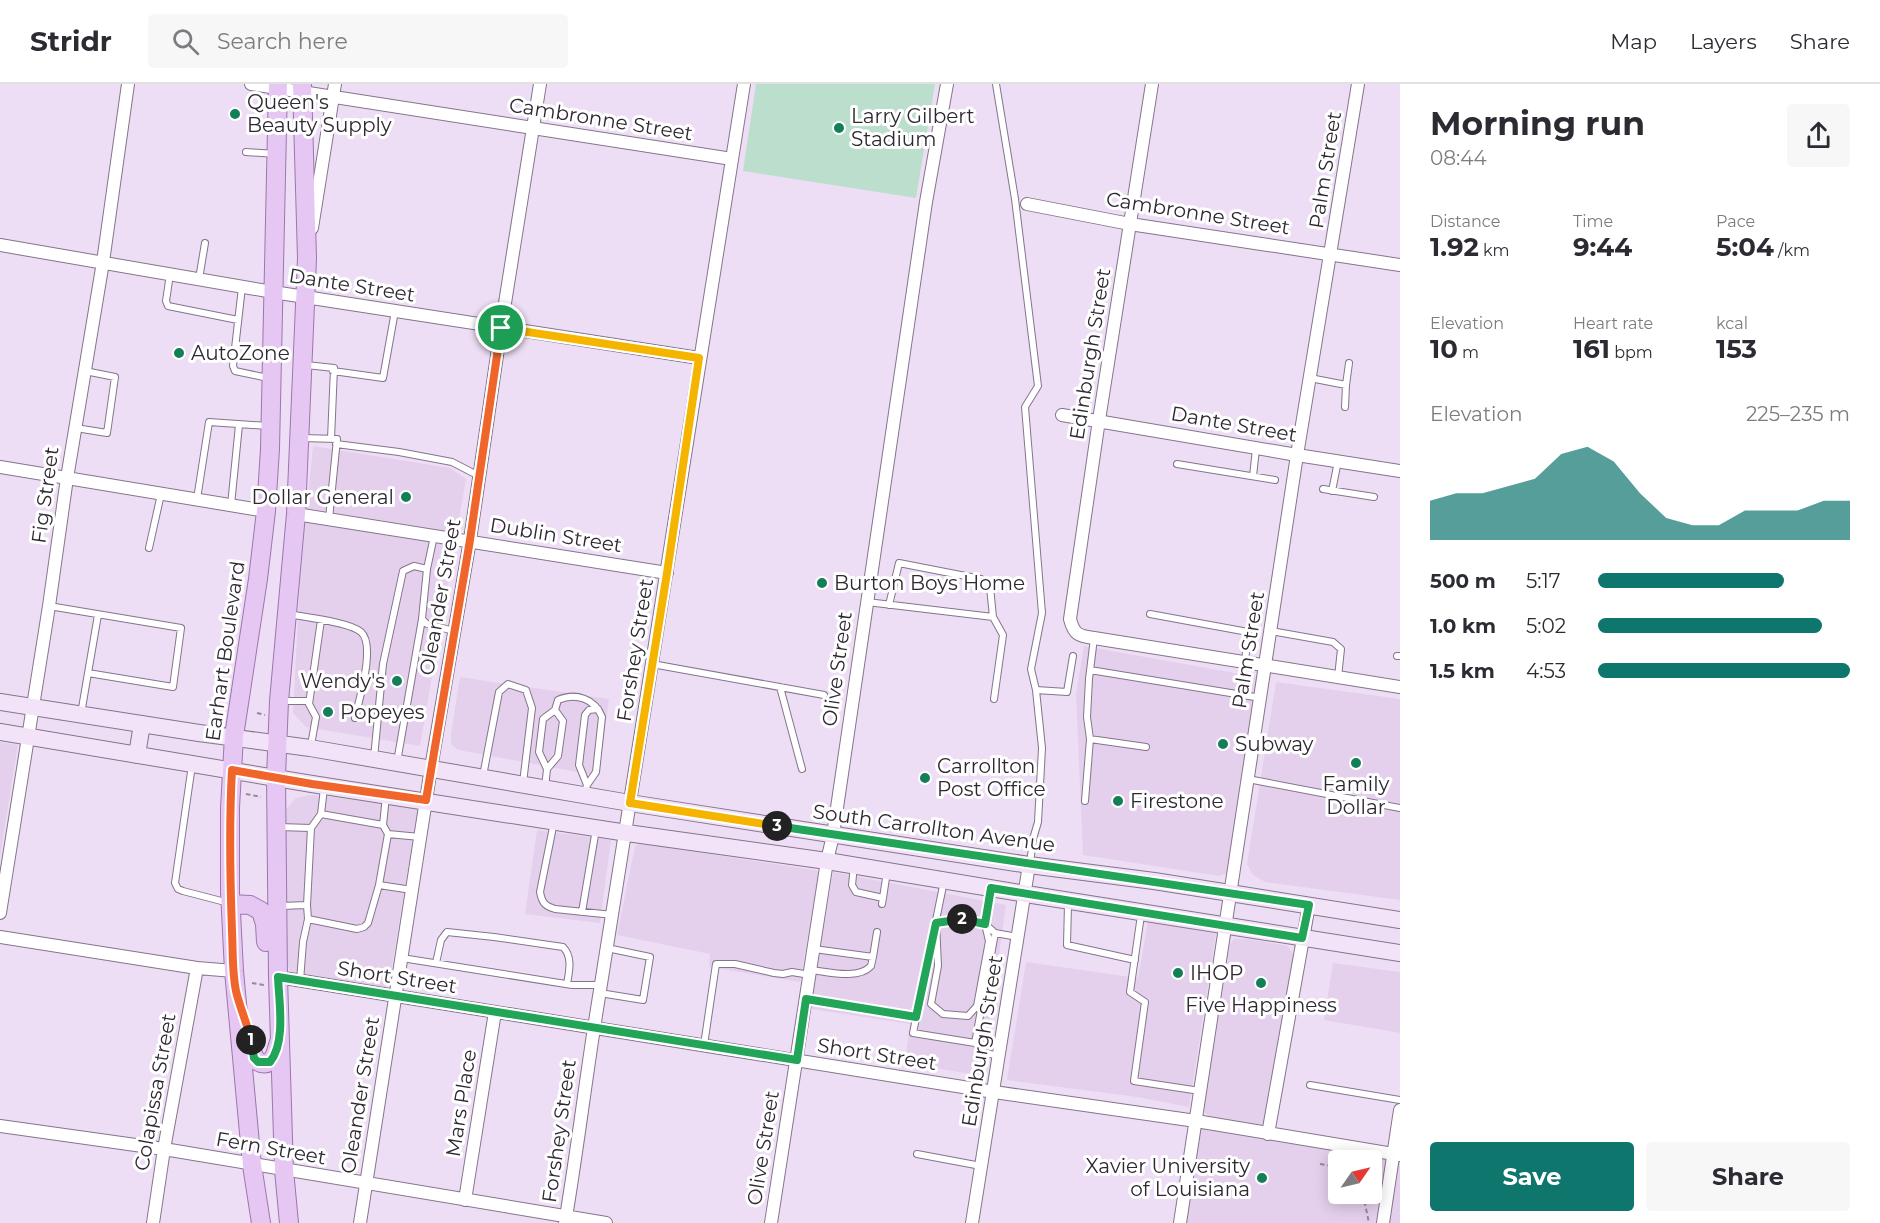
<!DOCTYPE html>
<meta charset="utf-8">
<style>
:root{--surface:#fff;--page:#f7f7f7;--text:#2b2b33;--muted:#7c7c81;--line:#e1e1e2;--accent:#0f766e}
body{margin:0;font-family:Montserrat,sans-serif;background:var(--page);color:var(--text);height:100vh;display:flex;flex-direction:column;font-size:22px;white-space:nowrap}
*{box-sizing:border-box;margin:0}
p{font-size:20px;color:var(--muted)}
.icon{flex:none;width:33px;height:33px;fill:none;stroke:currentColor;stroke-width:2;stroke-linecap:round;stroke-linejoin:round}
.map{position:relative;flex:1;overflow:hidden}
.drawer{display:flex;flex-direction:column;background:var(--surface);width:480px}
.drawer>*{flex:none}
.needle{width:39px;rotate:56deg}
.controls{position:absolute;left:1328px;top:1066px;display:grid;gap:12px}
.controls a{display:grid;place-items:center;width:54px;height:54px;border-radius:6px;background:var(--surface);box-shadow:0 3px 15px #0003;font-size:30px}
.pin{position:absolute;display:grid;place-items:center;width:51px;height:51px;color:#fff;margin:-26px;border:3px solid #fff;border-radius:50%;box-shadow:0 2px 6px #0007}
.km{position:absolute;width:30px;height:30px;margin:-15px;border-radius:50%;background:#222;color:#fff;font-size:16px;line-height:30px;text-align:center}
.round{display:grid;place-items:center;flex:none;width:63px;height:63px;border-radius:6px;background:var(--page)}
.summary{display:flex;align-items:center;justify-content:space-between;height:102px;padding:0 30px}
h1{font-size:33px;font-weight:700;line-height:45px}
.stats{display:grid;grid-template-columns:repeat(3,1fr);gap:9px;height:102px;padding:6px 30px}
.stats div{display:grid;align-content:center}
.stats b{font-size:26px;font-weight:700}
.stats small{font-size:16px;font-weight:400}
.stats p{font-size:16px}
.chart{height:168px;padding:12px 30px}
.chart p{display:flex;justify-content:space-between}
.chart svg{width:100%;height:108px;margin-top:6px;fill:var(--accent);opacity:.7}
.primary-button{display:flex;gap:12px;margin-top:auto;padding:12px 30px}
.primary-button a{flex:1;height:69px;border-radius:6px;background:var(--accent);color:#fff;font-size:24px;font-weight:700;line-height:69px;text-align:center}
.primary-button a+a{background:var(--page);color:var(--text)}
ul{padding:0 30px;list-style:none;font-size:20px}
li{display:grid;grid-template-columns:96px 72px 1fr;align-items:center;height:45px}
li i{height:15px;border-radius:8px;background:var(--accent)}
header{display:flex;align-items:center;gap:36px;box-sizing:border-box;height:84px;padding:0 30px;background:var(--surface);border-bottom:2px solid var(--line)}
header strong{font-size:28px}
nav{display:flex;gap:33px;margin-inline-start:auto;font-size:21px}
.search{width:420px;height:54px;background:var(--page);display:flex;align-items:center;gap:15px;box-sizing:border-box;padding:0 21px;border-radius:6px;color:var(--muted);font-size:22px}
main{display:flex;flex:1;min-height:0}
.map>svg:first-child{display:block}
.built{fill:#e4d0ed;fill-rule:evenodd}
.green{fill:#bcdfcd}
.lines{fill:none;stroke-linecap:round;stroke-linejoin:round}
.service-casing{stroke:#84758a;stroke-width:8}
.minor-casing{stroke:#84758a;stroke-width:14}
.secondary-casing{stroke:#84758a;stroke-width:18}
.primary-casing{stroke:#9b77ab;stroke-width:20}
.path{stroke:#94899a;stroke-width:2;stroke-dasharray:4.5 3;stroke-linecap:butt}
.service{stroke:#fff;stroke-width:6}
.minor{stroke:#fff;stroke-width:12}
.secondary{stroke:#f3e3f9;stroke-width:16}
.primary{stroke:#e6c7f4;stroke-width:18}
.split-1-casing{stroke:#fff;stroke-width:12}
.split-2-casing{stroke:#fff;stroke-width:12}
.split-3-casing{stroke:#fff;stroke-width:12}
.split-4-casing{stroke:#fff;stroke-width:12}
.split-1{stroke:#f0652b;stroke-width:8}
.split-2{stroke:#22a559;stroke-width:8}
.split-3{stroke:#22a559;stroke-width:8}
.split-4{stroke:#f5b400;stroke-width:8}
.poi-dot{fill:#147e58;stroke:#fff;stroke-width:2}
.labels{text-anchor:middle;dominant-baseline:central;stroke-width:6;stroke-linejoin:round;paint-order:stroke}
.poi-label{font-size:20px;fill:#2e2831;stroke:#fff;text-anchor:start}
.street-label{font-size:20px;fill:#2e2831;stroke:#fff}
</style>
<header>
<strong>Stridr</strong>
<div class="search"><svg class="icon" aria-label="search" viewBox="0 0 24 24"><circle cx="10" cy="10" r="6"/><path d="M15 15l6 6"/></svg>Search here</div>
<nav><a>Map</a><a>Layers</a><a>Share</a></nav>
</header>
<main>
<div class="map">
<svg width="1400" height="1139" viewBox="0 0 1400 1139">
<rect width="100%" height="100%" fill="#eedef5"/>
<path class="built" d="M313 362 450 384 466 395 420 662 306 643 293 629 300 493Z
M1084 562 1257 593 1229 783 1225 790 1219 792 1083 771 1076 610Z
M460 593 609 615 599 692 458 666 451 660V649Z
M1276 598 1400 615V816L1265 798 1253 791 1247 780Z
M0 658 18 661 0 773Z
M309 711 335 713 418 725 389 900 385 903 341 899 290 887 286 876 284 728 296 714Z
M537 746 611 756 600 839 525 830Z
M639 760H646L819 787 800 898 709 883 710 870 617 851 635 762Z
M833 788 1006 821 982 992 905 979 910 940 811 925Z
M1148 837 1216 850 1189 1023 1137 1013 1007 996 1026 878 1138 894Z
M1234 855H1249L1288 862 1294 872 1265 1038 1260 1041 1210 1033 1205 1029 1204 1025 1230 860Z
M1333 879 1400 888V949L1324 936Z
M1196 1037 1400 1070V1139H1180ZM1338 1077H1371V1110H1338Z"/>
<path class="green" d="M756 0H935L916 114 743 87Z"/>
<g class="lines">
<defs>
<path id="service" d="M996 0 1015 115 1038 302 1025 323 1042 529 1031 585 1036 606
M246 68 276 70
M170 190 166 217 168 222 238 236
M199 195 205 159
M242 203 233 282 235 287 268 294
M306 281 334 284 331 355
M333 287 383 294 395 227
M1310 294 1346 301 1349 279
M1345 323 1346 301
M76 344 107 349 115 293 85 287
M303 354 337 355 329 435
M336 360 399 368 452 378 479 392
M1177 380 1275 396
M1253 392 1256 365
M1323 405 1374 413
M1332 407 1338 377
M197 415 209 338 268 342
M231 421 239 341
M434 452 427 485 422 535 427 540 454 547
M149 464 161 410
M867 518 993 533 1003 551 994 615
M889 521 899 479 981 495 990 503 993 533
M49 522 181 544 173 603 88 589 81 630
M288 530C303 533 350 538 361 548 376 561 359 616 355 634
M1150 530 1248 548 1245 578
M1271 547 1333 558 1341 565 1338 593
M1397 572H1400
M652 580 824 611
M1090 586 1261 614
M88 589 98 531
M780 603 802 685
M280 617H309
M378 628 389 634H404
M1090 655 1146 663
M311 661 316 633 309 620 321 536
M374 674 383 580 403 487 414 482 427 485
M397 678 422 535
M192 681 175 799 178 805 183 807 229 819
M547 685 558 672 563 637 555 626 558 616C576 608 595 615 602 633L596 688 587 701 585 709
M483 692 499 608 508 600 526 606 532 624 523 699
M1248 695 1400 724
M587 701 579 681 585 631 589 626 598 625
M324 704 321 730 311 744 307 821 308 835 357 845 364 843 368 839 379 801
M545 704 547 685 539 668 543 635 555 626
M1085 717 1090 655 1087 633 1089 595 1094 554
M321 730 383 741 388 750
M554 738 540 808C542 819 545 822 555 825L613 831
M383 741 386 712
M279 743 311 744
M1030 780 1033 755 1038 738 1042 664 1036 606 1067 608 1073 572
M854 782 852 801 856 808 883 814
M944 797 913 949 975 959 995 849 985 840 991 806
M412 806 379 801 388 750 420 753
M882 820 887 788
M1068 820 1067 861 1135 876
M281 822 307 821
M582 828 596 745
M1141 831 1130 908 1145 918 1134 997 1200 1007
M962 835 985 840 989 857 977 922 968 932 943 930 931 920 938 882 936 839Z
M995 849 1018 853
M814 865 873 873 877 848
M402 874 572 901H600
M436 879 441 856 447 848 494 853 563 863C573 873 569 888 567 900
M811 886C829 888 858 896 871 882L873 873
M300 897 303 858 308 835
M600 909 643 916 650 873 607 864
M806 915 916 933
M975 959 985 969 1000 972
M704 961 716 880H735L774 889 783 890 792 888 810 891
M1310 1001 1400 1016
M917 1070 981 1082"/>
<path id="minor" d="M251 0 732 75
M1152 0 1099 336 1070 535C1074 551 1079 552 1094 554L1400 603
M1027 120 1130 140 1400 181
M312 144 335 0
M0 161 273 208 699 274
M1062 331 1297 371 1400 387
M0 383 266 427
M296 430 667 489
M0 829 49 522 67 394 103 178 128 0
M0 853 197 884 234 887
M278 893 994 1008 1196 1037 1400 1071
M0 1042 164 1065 606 1139
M1268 1050 1309 821
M465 1116 495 928
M153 1139 164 1065 197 884
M360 1139 431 684 470 456 501 244 540 0
M565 1139C576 1074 584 1009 594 944 644 629 694 315 744 0
M771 1139 827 777 833 751 926 118 947 0
M972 1139 1029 781
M1180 1139 1297 371 1358 0
M1383 1139 1400 1026"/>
<path id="secondary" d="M0 618 199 649 310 664 630 719 1029 781 1154 797 1400 836
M0 648 312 700 627 749 827 777 1026 810 1400 869
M137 671 142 640"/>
<path id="primary" d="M231 820 250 821 261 827 265 840 266 858
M250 952C251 958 251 966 254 972 255 976 258 978 261 979 274 982 276 967 279 958
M261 1139 252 1081 234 887 230 808V724L234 652 258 495 266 427 270 365 278 0
M289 1139 284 1086 278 893 276 693 279 617 296 430 307 174 302 0"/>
</defs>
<use href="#service" class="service-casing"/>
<use href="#minor" class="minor-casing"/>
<use href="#secondary" class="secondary-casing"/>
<use href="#primary" class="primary-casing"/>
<path class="path" d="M257 629 265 631
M246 710 261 713
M252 899 264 901
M1320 1080 1338 1083
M1363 1110 1369 1139"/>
<use href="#service" class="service"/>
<use href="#minor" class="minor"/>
<use href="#secondary" class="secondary"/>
<use href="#primary" class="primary"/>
</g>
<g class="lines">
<defs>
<path id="split-1" d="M251 956C247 939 240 924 236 907 232 888 233 867 232 847 230 793 229 739 232 686L312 700 426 716 470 456 501 244"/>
<path id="split-2" d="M251 956 254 974 258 978H270C286 958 279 918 278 893L797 976 806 915 916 933 936 839 962 835"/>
<path id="split-3" d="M777 742 1309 821 1302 854 991 804 985 840 962 835"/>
<path id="split-4" d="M501 244 699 274 667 489 630 719 777 742"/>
</defs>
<use href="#split-1" class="split-1-casing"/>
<use href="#split-2" class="split-2-casing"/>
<use href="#split-3" class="split-3-casing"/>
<use href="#split-4" class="split-4-casing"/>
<use href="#split-1" class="split-1"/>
<use href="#split-2" class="split-2"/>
<use href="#split-3" class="split-3"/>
<use href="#split-4" class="split-4"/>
</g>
<g class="poi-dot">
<circle cx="235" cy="30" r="6"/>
<circle cx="839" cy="44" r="6"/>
<circle cx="179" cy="269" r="6"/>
<circle cx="406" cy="413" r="6"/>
<circle cx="822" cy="499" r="6"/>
<circle cx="397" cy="597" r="6"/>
<circle cx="328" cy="628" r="6"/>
<circle cx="1223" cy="660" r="6"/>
<circle cx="1356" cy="679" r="6"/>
<circle cx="925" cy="694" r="6"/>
<circle cx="1118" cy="717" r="6"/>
<circle cx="1178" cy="889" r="6"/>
<circle cx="1261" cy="899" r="6"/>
<circle cx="1262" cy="1094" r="6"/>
</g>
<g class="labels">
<g class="poi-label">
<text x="247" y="18">Queen's<tspan x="247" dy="23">Beauty Supply</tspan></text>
<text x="851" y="32">Larry Gilbert<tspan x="851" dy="23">Stadium</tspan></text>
<text x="191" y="269">AutoZone</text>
<text x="394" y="413" text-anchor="end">Dollar General</text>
<text x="834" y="499">Burton Boys Home</text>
<text x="385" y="597" text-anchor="end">Wendy's</text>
<text x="340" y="628">Popeyes</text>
<text x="1235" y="660">Subway</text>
<text x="937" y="682">Carrollton<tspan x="937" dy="23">Post Office</tspan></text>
<text x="1356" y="700" text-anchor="middle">Family<tspan x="1356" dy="23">Dollar</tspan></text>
<text x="1130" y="717">Firestone</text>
<text x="1190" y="889">IHOP</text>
<text x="1261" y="921" text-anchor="middle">Five Happiness</text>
<text x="1250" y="1082" text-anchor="end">Xavier University<tspan x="1250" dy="23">of Louisiana</tspan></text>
</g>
<g class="street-label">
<text transform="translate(601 35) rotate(9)">Cambronne Street</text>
<text transform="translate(1325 86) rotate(-81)">Palm Street</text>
<text transform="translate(1198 129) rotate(9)">Cambronne Street</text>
<text transform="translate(352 201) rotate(9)">Dante Street</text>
<text transform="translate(1090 270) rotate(-81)">Edinburgh Street</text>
<text transform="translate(1234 340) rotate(10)">Dante Street</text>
<text transform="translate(45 411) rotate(-82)">Fig Street</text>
<text transform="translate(556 451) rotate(9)">Dublin Street</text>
<text transform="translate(440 513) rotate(-80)">Oleander Street</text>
<text transform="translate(635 566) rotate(-81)">Forshey Street</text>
<text transform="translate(1248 566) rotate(-81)">Palm Street</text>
<text transform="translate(225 567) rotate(-82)">Earhart Boulevard</text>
<text transform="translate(837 585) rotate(-82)">Olive Street</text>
<text transform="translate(934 744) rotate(8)">South Carrollton Avenue</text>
<text transform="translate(397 893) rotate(9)">Short Street</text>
<text transform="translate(982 957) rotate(-81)">Edinburgh Street</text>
<text transform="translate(877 970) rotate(9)">Short Street</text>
<text transform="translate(155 1008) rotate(-80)">Colapissa Street</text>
<text transform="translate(360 1011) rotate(-81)">Oleander Street</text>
<text transform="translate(461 1019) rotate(-81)">Mars Place</text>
<text transform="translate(559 1047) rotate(-82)">Forshey Street</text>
<text transform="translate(271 1064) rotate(10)">Fern Street</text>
<text transform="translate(763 1064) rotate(-81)">Olive Street</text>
</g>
</g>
</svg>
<div class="controls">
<a><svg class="needle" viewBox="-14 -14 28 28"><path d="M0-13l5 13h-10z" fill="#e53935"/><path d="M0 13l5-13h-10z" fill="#7c7c81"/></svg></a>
</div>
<div class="pin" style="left:501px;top:244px;background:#1e9e55"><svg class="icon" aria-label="arrive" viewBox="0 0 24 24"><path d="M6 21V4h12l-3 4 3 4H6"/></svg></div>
<b class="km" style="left:251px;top:956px">1</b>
<b class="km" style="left:962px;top:835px">2</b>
<b class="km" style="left:777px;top:742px">3</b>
</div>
<section class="drawer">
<div class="summary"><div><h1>Morning run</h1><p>08:44</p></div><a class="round"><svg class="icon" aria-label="share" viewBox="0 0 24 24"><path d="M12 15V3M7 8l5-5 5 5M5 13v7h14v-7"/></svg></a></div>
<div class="stats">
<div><p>Distance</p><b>1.92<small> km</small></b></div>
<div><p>Time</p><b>9:44</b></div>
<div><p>Pace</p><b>5:04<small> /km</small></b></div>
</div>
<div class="stats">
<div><p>Elevation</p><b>10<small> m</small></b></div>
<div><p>Heart rate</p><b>161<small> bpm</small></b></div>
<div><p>kcal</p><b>153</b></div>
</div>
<div class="chart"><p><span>Elevation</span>225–235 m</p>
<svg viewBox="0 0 160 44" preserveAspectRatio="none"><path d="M0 44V28L10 25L20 25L30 22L40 19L50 9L60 6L70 12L80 25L90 35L100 38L110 38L120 32L130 32L140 32L150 28L160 28V44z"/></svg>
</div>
<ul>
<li><b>500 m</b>5:17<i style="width:74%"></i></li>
<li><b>1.0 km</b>5:02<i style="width:89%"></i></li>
<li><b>1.5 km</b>4:53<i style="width:100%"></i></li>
</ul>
<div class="primary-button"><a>Save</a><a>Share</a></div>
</section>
</main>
